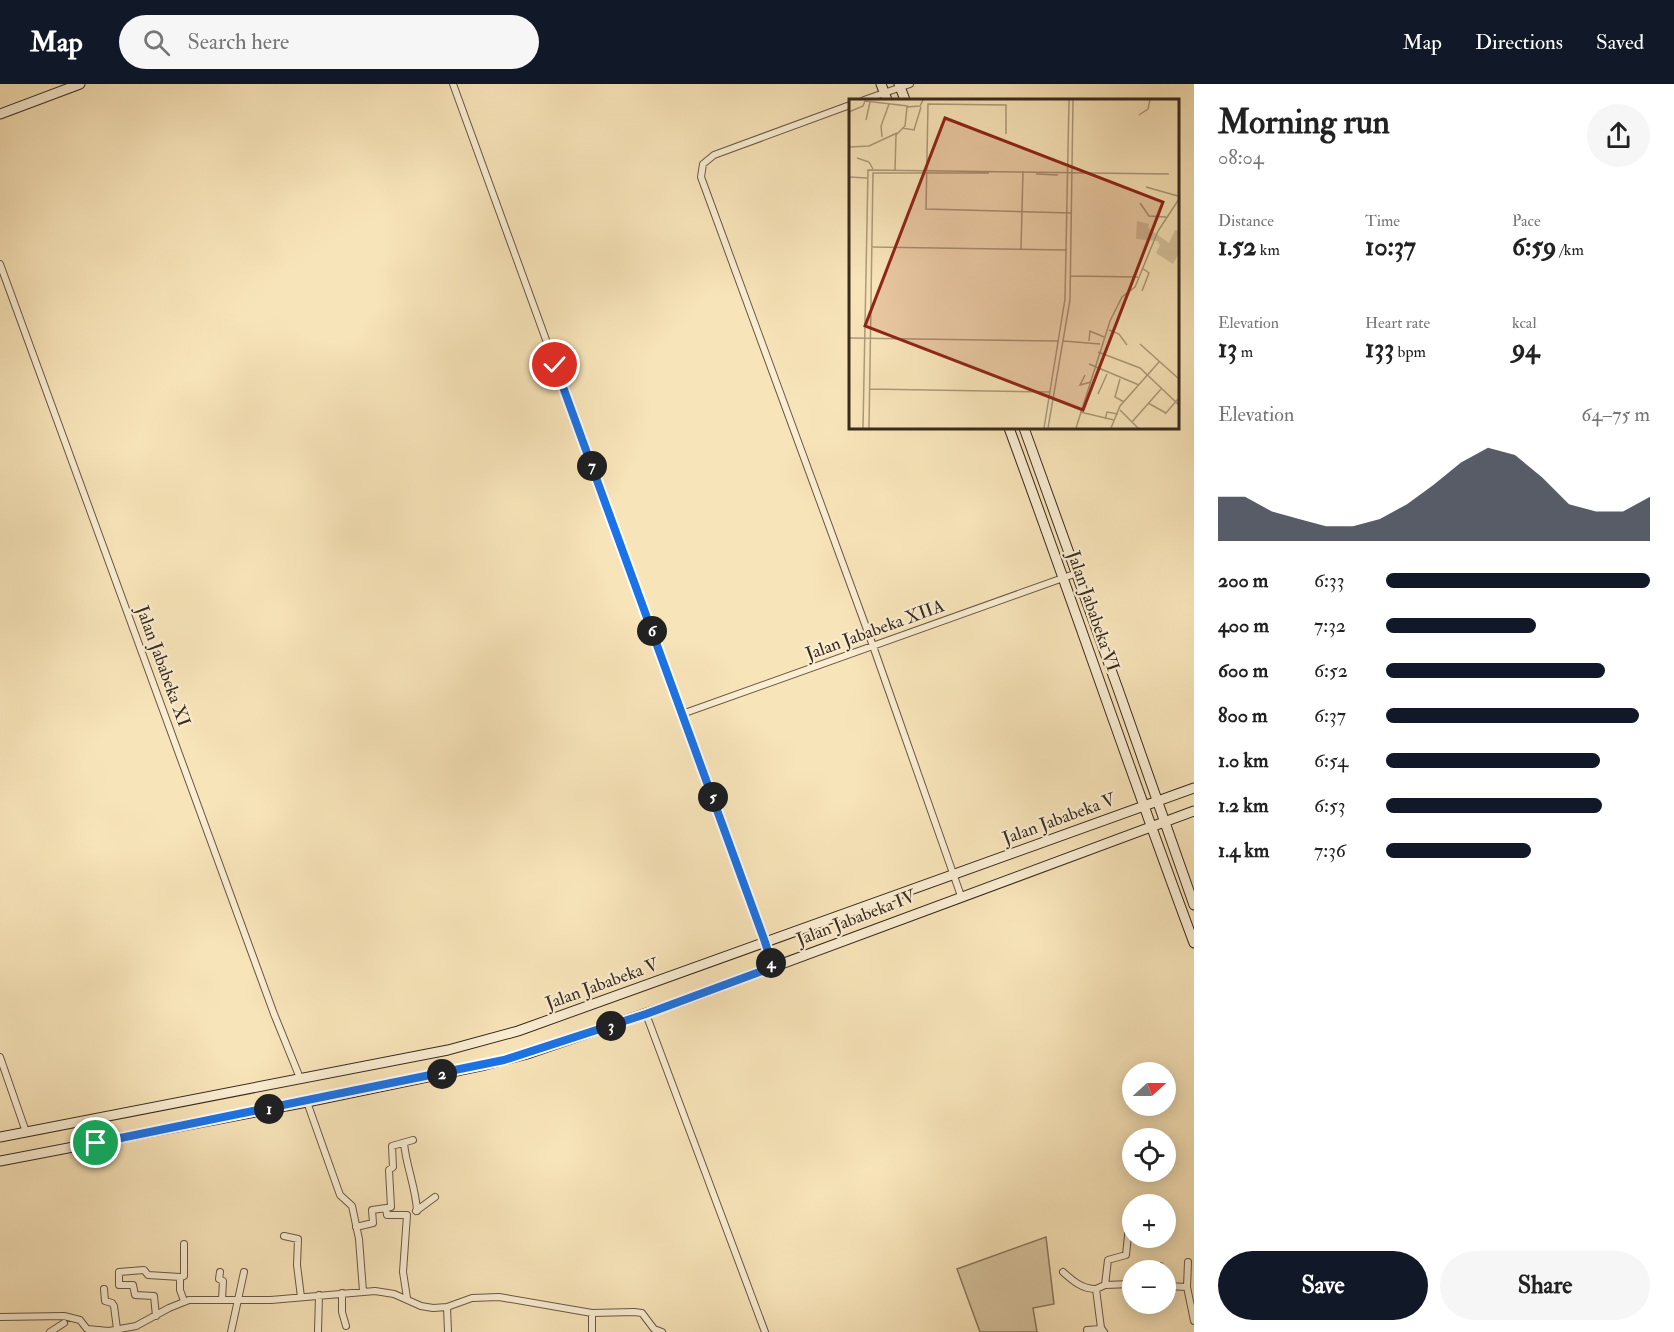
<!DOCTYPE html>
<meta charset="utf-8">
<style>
:root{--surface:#fff;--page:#f6f6f6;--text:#222;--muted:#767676;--accent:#111827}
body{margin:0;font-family:"IM FELL Double Pica",serif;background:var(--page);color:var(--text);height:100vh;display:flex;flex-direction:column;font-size:22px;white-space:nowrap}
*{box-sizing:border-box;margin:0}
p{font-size:20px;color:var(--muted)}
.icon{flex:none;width:33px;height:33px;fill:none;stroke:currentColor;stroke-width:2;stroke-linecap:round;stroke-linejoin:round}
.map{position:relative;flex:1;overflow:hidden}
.drawer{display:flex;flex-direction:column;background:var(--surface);width:480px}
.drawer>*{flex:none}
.needle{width:39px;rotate:69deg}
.controls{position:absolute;left:1122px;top:978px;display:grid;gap:12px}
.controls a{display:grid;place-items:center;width:54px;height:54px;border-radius:50%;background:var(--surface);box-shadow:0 3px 15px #0003;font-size:30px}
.pin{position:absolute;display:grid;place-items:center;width:51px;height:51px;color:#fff;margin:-26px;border:3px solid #fff;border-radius:50%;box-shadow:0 2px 6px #0007}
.km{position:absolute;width:30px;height:30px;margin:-15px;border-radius:50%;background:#222;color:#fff;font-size:16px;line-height:30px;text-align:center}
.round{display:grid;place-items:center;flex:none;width:63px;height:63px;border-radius:32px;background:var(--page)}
.head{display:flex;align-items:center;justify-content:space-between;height:102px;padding:0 24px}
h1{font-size:33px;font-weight:700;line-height:45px}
.figures{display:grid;grid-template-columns:repeat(3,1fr);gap:9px;height:102px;padding:6px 24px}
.figures div{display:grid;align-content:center}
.figures b{font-size:26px;font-weight:700}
.figures small{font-size:16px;font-weight:400}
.figures p{font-size:16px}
.chart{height:168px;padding:12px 24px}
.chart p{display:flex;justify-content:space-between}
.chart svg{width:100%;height:108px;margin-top:6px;fill:var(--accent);opacity:.7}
.button{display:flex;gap:12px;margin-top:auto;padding:12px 24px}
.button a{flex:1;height:69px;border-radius:36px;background:var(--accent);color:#fff;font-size:24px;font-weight:700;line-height:69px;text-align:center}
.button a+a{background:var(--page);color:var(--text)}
ul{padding:0 24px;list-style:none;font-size:20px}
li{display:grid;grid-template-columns:96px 72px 1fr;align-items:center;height:45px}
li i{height:15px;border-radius:8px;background:var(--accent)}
header{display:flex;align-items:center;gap:36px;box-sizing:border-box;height:84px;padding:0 30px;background:var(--accent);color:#fff}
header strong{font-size:28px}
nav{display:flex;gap:33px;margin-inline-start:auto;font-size:21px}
.search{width:420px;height:54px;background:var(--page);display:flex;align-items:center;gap:15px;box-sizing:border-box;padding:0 21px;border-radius:33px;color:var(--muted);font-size:22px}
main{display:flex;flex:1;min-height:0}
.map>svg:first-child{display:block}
.grass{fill:#d7c49f;stroke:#88775e;stroke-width:1.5}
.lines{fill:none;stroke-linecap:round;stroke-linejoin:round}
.street-casing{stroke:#685845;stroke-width:8}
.secondary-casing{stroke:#382a1e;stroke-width:11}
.street{stroke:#faedd2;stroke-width:6}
.secondary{stroke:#faedd2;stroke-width:9}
.route-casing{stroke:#fff;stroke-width:12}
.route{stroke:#1a73e8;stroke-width:8}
.labels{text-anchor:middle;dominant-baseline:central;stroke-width:4.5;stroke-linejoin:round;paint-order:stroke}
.street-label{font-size:18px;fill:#382a1e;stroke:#faedd2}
.inset-road{fill:none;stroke:#ab9a7b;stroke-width:1.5}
.view{fill:#8f2418;fill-opacity:0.15;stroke:#8f2418;stroke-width:3}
.inset-edge{fill:none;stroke:#382a1e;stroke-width:3}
</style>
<header>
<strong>Map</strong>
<div class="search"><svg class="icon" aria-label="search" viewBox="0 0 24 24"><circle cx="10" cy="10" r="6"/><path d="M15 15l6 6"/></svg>Search here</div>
<nav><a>Map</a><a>Directions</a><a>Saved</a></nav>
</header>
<main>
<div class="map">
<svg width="1194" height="1248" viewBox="0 0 1194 1248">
<rect width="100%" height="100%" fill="#f8e4b9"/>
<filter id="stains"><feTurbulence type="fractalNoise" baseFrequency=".00333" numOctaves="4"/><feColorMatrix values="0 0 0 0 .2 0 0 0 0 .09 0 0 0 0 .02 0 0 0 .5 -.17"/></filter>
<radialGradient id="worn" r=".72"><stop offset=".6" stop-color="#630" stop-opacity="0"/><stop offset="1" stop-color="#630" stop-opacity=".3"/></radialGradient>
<path class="grass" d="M1046 1153 1054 1220 1033 1224 1037 1248H980L957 1185Z"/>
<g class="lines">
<defs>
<path id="street" d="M453 0 765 858 773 883
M864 16 910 0
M850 21 714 71 703 80 701 93 873 562 961 812
M0 180 274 930 300 994
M682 630 1077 489
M646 930 765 1248
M0 973 26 1048
M307 1018 340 1111 352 1122 359 1155 363 1207
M404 1059C406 1082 416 1104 417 1127
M386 1124 391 1123 389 1086 393 1083 392 1062 413 1056
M416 1127 435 1113
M356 1143 373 1139 372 1126 386 1124 387 1131H407L403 1188 407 1214
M284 1152 298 1155 297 1181 301 1213
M1188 1178 1187 1203 1194 1237
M1160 1182V1186
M220 1188 219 1195 223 1197 222 1216
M1063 1188C1073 1197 1082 1205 1096 1205
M1105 1201 1108 1176 1126 1171 1129 1142 1132 1139
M1166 1202 1187 1203
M104 1205 105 1217 112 1219 114 1222 117 1245
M342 1209V1228L346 1242
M184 1217 180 1206V1193L184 1192V1160
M447 1223 448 1248
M156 1232 154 1212 135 1211 133 1201H119V1188L144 1186 148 1191 180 1193
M0 1233 64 1232 80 1236 87 1245 109 1247 136 1242 169 1224 189 1216H271L375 1207 394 1210 421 1222 433 1224 447 1223 472 1214 499 1213 592 1229 634 1228 642 1229 654 1245 662 1248
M1087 1246 1101 1245
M50 1248 64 1239
M231 1248 244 1188
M318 1248 319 1211
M592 1248V1229
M1104 1248 1101 1244 1096 1205 1105 1201 1132 1200"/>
<path id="secondary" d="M881 0 887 16
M899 0 905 16
M0 30 80 0
M1009 344C1072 515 1130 688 1194 859
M1024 344 1118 605 1194 821
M0 1053 448 966 518 947 1194 704
M0 1077 307 1018 485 981 527 970 679 918 1194 727"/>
</defs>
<use href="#street" class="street-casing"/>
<use href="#secondary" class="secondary-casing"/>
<use href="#street" class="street"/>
<use href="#secondary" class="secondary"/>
</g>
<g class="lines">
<defs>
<path id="route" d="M96 1059 504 976 646 930 773 883 765 858 555 281"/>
</defs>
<use href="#route" class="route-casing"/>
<use href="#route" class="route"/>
</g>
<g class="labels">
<g class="street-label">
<text transform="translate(1093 527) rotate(71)">Jalan Jababeka VI</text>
<text transform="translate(875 546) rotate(-20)">Jalan Jababeka XIIA</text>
<text transform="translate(163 582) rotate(70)">Jalan Jababeka XI</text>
<text transform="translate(1059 735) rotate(-20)">Jalan Jababeka V</text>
<text transform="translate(856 834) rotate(-21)">Jalan Jababeka IV</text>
<text transform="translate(602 900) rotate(-20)">Jalan Jababeka V</text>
</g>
</g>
<g transform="translate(849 15)">
<rect width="330" height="330" fill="#f8e4b9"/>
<path d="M288 122 300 125 299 129 320 144 326 131 330 132V154L324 165 307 154 311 146 308 142 287 140Z" fill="#d7c49f"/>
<path class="inset-road" d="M0 13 14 7 16 2 59 7M290 16 299 10 301 1M17 21 21 3M53 29 65 31 72 8M157 35V6L79 5 77 110 222 114M33 38 32 27 40 5M0 48 20 47 48 34M8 59 20 63 24 70M46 72 47 36 56 27 58 8 71 7 74 1M187 75 209 76M0 78 18 79M297 88 329 97M291 104 300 117 317 118M22 148 218 151M172 150 174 72M293 169 300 174 293 192M222 177 289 178M260 231 270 235 278 246M0 239 210 242M214 242 251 245M240 242 241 232 255 238M291 245 330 280M249 253 291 269 330 306M240 265 290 286M236 276 231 286 242 283M271 280 266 298 275 303M20 290 201 293M249 295 258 275M299 304 317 314M271 311 289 329M231 313 265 321M316 315 330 299M256 320 258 313 269 315M283 323 312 290M14 329 19 71 320 75M20 329 24 74H140M195 329 216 200 220 1M199 329 221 201 224 1M227 329 261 222 273 198 286 188 309 132 330 100M262 329 271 307 310 263"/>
<path class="view" d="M96 19 314 103 234 311 16 227Z"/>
<rect width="330" height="330" class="inset-edge"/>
</g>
<rect width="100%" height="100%" filter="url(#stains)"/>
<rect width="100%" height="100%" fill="url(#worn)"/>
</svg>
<div class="controls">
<a><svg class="needle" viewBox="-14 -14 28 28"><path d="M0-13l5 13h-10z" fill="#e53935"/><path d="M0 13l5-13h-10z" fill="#767676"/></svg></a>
<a><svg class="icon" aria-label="locate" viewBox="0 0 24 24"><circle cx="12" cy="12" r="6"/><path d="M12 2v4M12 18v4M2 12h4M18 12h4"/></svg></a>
<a>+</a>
<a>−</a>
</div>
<div class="pin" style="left:96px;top:1059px;background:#1e9e55"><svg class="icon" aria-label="arrive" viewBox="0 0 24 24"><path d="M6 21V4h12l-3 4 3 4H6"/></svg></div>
<div class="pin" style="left:555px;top:281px;background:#d93025"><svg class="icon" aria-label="check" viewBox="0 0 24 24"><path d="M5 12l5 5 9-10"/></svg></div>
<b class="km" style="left:269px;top:1025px">1</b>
<b class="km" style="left:442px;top:990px">2</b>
<b class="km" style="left:611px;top:942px">3</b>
<b class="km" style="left:771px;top:879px">4</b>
<b class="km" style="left:713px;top:713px">5</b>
<b class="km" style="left:652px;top:547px">6</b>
<b class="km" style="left:592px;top:382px">7</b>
</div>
<section class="drawer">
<div class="head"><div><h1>Morning run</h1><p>08:04</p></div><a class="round"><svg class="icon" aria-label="share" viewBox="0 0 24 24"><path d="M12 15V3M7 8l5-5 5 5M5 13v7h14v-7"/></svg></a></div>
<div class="figures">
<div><p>Distance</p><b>1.52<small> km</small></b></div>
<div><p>Time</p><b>10:37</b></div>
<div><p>Pace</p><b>6:59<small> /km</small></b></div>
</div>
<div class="figures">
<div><p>Elevation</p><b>13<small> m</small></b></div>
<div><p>Heart rate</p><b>133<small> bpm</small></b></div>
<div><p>kcal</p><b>94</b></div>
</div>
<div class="chart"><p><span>Elevation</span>64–75 m</p>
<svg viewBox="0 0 160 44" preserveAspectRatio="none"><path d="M0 44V26L10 26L20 32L30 35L40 38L50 38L60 35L70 29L80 21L90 12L100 6L110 9L120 18L130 29L140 32L150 32L160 26V44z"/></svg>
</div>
<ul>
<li><b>200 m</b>6:33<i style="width:100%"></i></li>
<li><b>400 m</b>7:32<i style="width:57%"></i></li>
<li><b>600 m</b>6:52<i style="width:83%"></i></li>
<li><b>800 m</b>6:37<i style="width:96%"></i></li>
<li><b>1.0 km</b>6:54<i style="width:81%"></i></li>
<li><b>1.2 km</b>6:53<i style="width:82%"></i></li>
<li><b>1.4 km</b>7:36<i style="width:55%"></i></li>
</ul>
<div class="button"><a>Save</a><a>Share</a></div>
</section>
</main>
